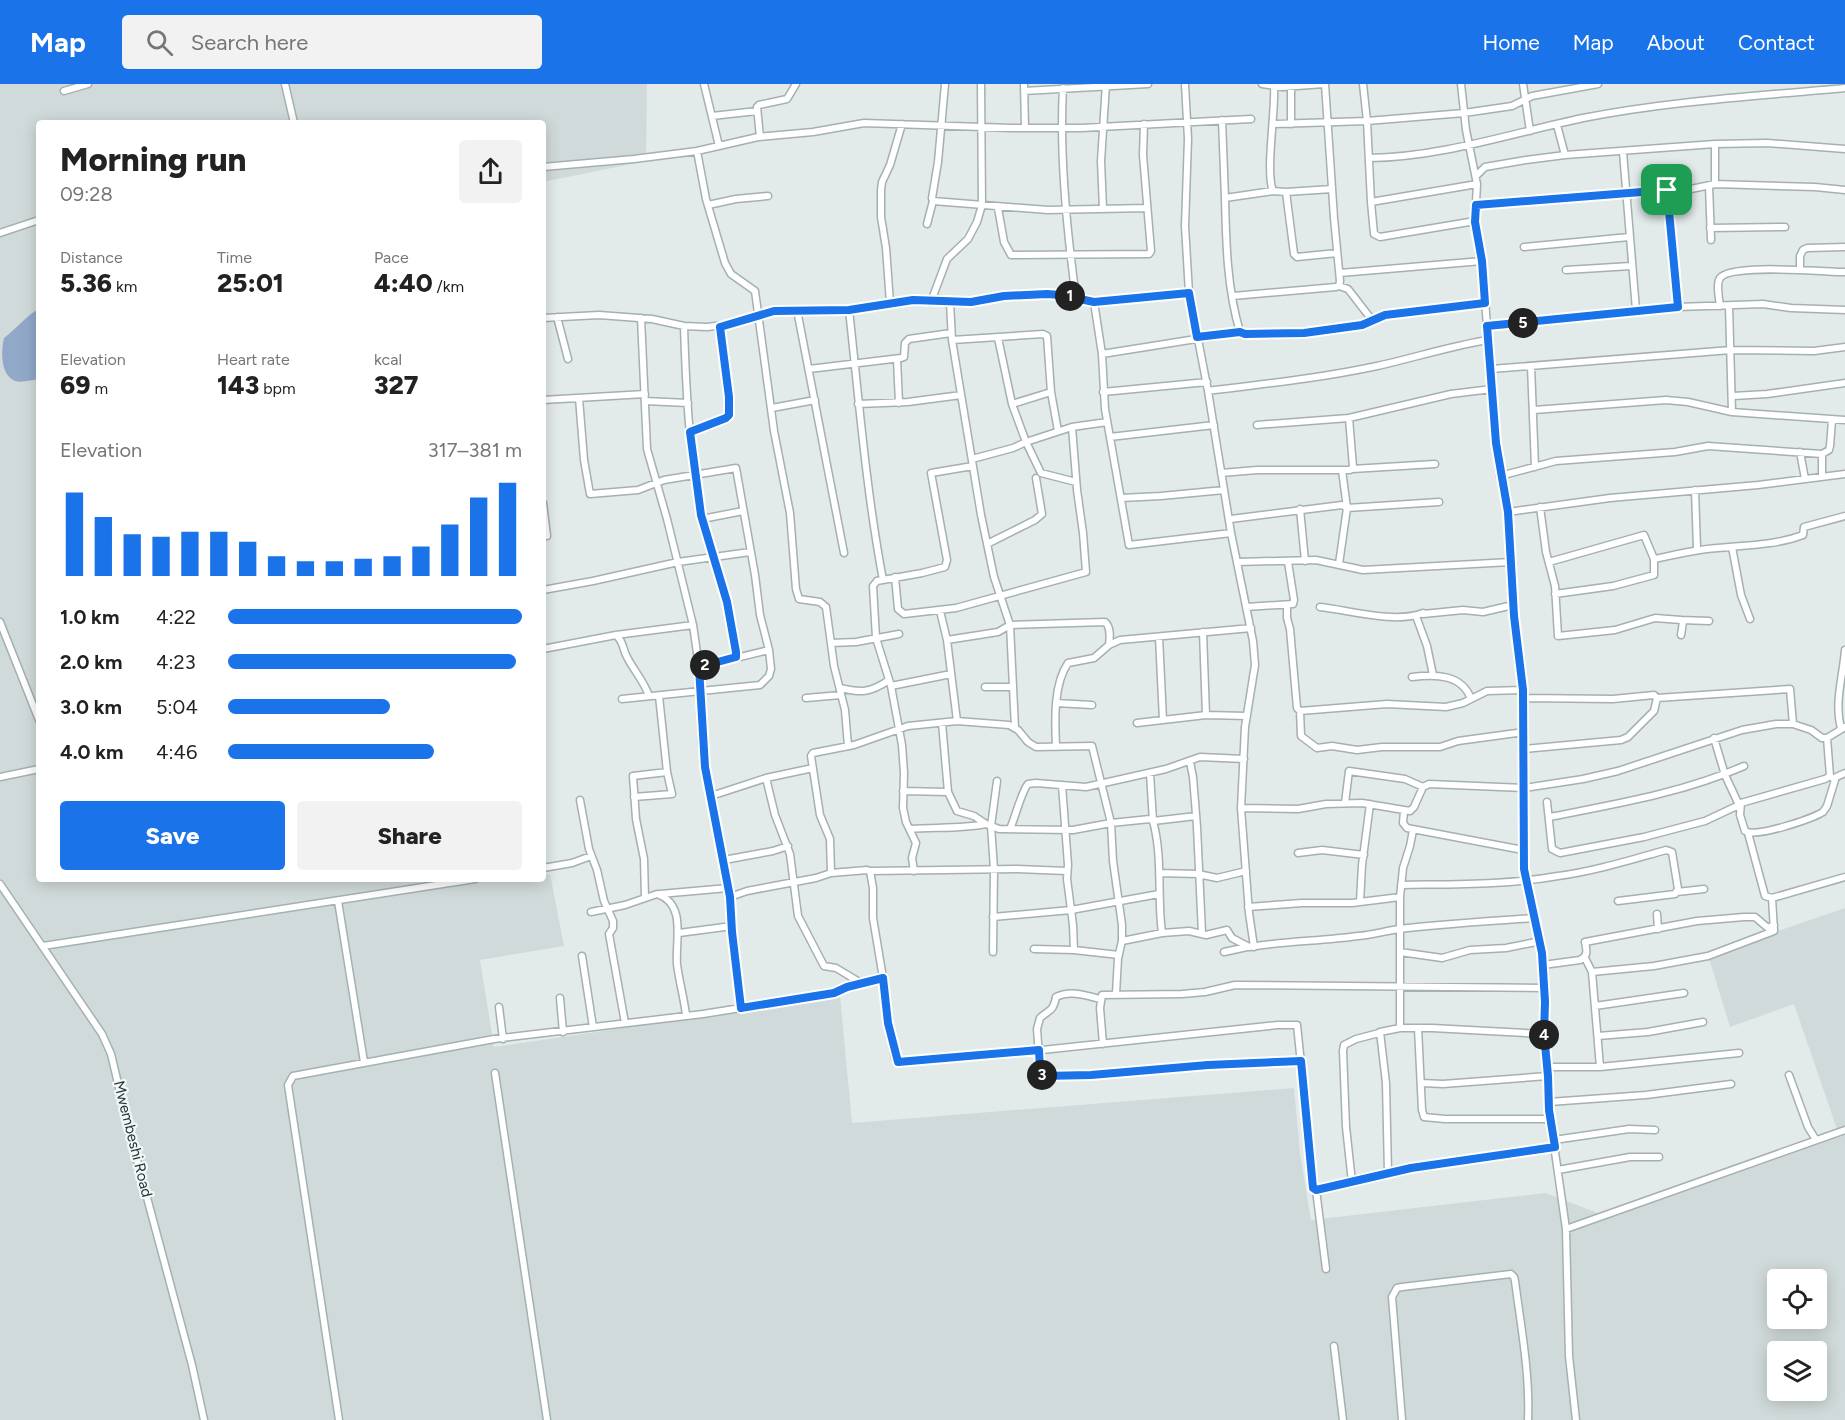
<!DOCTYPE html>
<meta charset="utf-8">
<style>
:root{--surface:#fff;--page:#f2f2f2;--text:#222;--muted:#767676;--accent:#1a73e8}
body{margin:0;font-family:Figtree,sans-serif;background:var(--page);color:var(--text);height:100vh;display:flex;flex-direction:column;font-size:22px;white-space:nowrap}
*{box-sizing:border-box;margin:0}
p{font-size:20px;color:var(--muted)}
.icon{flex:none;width:33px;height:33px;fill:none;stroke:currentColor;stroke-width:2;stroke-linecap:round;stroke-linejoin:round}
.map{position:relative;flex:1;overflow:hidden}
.sheet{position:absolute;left:36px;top:36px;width:510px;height:762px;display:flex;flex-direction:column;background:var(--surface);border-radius:6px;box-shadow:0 3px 15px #0003}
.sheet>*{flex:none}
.fabs{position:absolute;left:1767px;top:1185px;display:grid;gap:12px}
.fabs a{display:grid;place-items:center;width:60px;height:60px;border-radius:6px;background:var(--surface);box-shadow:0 3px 15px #0003;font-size:30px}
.pin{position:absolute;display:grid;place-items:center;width:51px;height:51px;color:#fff;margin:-26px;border-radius:12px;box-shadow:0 3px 9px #0006}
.km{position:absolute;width:30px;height:30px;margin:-15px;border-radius:50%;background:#222;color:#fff;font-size:16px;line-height:30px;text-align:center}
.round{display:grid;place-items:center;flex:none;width:63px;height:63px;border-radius:6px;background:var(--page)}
.summary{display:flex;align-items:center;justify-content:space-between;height:102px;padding:0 24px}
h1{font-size:33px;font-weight:800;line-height:45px}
.metrics{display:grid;grid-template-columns:repeat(3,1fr);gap:9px;height:102px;padding:6px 24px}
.metrics div{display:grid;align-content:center}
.metrics b{font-size:26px;font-weight:800}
.metrics small{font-size:16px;font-weight:400}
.metrics p{font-size:16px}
.chart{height:168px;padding:12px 24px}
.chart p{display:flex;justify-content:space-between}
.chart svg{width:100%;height:108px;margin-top:6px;stroke:var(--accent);stroke-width:6}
.cta{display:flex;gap:12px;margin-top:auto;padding:12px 24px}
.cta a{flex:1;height:69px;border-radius:6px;background:var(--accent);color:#fff;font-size:24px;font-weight:800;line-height:69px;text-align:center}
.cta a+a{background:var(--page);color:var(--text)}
ul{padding:0 24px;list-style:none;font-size:20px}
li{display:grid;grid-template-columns:96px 72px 1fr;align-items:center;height:45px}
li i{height:15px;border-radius:8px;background:var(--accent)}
header{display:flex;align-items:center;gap:36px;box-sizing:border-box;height:84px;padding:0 30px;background:var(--accent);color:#fff}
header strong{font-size:28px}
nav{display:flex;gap:33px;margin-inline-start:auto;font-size:21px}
.search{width:420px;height:54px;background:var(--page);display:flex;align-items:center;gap:15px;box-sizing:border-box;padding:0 21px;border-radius:6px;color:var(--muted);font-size:22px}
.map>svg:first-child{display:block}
.built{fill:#d1dada;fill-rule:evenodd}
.water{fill:#91a8c9}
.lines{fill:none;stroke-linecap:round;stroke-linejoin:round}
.minor-casing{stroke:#a5b0b1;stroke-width:9}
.minor{stroke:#fff;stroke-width:6}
.route-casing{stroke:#fff;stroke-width:12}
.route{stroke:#1a73e8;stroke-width:8}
.labels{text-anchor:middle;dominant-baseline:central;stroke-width:4.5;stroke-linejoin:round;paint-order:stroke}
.street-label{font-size:15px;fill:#243639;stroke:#f2f7f7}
</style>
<header>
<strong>Map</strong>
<div class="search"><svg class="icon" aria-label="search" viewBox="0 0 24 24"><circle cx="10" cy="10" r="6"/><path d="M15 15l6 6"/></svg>Search here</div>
<nav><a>Home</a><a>Map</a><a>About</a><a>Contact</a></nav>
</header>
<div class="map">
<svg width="1845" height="1336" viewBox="0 0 1845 1336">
<rect width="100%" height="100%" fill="#e2eaea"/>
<path class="built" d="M0 0H647L646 77 543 98V39H39V795H462L463 799 503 795H543V791L550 790 564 862 480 876 494 963 840 912 852 1039 1294 1004 1300 1069 1311 1136 1546 1109 1605 1132 1839 1051 1794 920 1730 943 1708 871 1845 824V1336H0ZM1778 1196H1816V1234H1778ZM1778 1268H1816V1306H1778Z"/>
<path class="water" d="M39 225V295C32 296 22 299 15 297 0 290 1 267 4 254 16 245 27 231 39 225Z"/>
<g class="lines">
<defs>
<path id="minor" d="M285 0 294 39
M704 0 719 62
M945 0 938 78 932 114 933 117 1048 126 1147 124
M1024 0 1025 44
M1185 0 1188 55 1185 142 1189 209 1208 307 1231 449 1253 557 1255 581 1245 643 1241 724 1249 829 1254 863
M1262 0 1283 3 1324 0
M1363 0 1367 37 1371 118 1374 150 1380 153 1475 137
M1461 0 1466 46 1477 100 1475 137 1482 177 1496 359 1510 449 1514 533 1523 614V766L1526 796 1542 869 1545 918 1544 950 1548 992 1549 1026 1566 1145 1569 1272 1576 1336
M1523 0 1530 47
M1291 3V40
M1063 4C1059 72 1067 148 1076 214
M64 7 88 0
M1024 7 1148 0
M712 32 757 27
M1222 36 1225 114 1273 107 1286 108 1332 105
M1274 40 1367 37 1464 29 1512 22 1532 12 1598 0
M1557 41 1565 71
M760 53 757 23 759 21 787 15 796 0
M697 67 706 115 725 179 731 190 755 207 774 347 790 429 796 505 799 515 820 518 826 523 834 582 845 626 848 662
M1623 68 1636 226
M1369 74C1442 73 1512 49 1583 34 1669 17 1758 12 1845 4
M543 83 634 75 697 67 758 53 813 48 864 39 1012 44H1081L1251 35
M1476 92 1485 83 1526 76 1565 71 1715 60 1767 59 1845 65
M1715 100V60
M1709 102 1711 156
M1667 106 1678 223
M1273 107C1265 87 1276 26 1274 0
M1286 108 1294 170 1297 173 1337 169
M1225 114C1226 158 1227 205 1240 248
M1371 118 1477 100
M708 121 736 115 768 112
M1476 121 1691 105 1715 100 1815 103 1845 106
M998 124 1004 158 1011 171 1149 170 1151 167 1143 71 1144 40
M1103 125 1101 77 1106 0
M927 140 933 117
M1710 144 1785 143
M0 149 39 136
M1524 163 1629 153
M1566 186 1631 182
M1800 186V172L1803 166 1807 164 1845 163
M1340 189 1482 177
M1339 202 1348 205 1372 236
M1233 212 1336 203 1339 202 1340 197 1334 134 1325 0
M932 215 947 175 968 155 977 138 982 121 981 0
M1094 218 1102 270 1105 325 1129 461 1231 449
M890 219 886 164 881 133V106L882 98 890 81 902 40
M1720 222C1719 214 1716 200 1720 194 1730 179 1825 188 1845 188
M1729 222 1732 328
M797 226 844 469
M849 226C859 316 866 406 883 496
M557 233 568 275
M543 234 599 231 652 235 684 242 707 243 733 240 774 227 849 226 913 216 971 218 1004 212 1047 210 1061 211 1094 218 1189 209
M641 234 647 365 667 435 693 541 699 583 702 660 711 712 766 694 813 684
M684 242C686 305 689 368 701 430 710 478 735 523 736 573
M1487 242 1678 223 1763 220 1791 224 1845 226
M952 256 1043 250 1047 252 1051 308 1058 347
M1102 270 1240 248 1245 250 1304 249 1362 241 1385 231 1485 219
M897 275 899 319
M1531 282 1535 383
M809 285 901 274 904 273 905 259 909 255 951 249
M1491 285 1731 266 1814 267 1845 263
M1208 307C1264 300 1321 294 1377 282 1414 274 1450 262 1488 256
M1103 308 1207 298
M1733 312 1767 310 1845 299
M579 314 584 376 590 410 638 406 664 396 736 384 755 491 760 531 769 566 771 585 769 592 760 601 622 615
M543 316 645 310
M645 317 688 319
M858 320 908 318 961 311
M1012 320 1051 308
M772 324 815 316
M1534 326 1666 316 1688 318 1732 328 1845 336
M1257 341 1349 334 1451 310 1492 305
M1072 343 1107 338
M690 348 726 334 729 331V313L720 243
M1110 353 1214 341
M1800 368 1805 395
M1822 370V392
M972 375 1013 364 1026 358 1041 389 1076 398
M1352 385 1435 380
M1342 386 1347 424 1439 418
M1221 389 1257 386H1350L1353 383 1349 334
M1500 392 1556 377 1675 368 1708 362 1822 370 1829 366 1830 362 1832 336
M1695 406 1697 464 1699 466
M1121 414 1161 412 1224 406
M543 419 547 452
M1540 423 1546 468 1555 502 1558 552 1615 546 1655 534 1681 536 1683 538 1681 551
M1300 425 1305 477
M1508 428 1610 414 1758 401 1845 390
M702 435 743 427
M1231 435 1342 421 1347 424 1339 480
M987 460 1035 436 1042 430 1036 394
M1732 463 1741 511 1750 535
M1654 475C1669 472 1685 468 1700 466 1734 461 1771 463 1803 451L1804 443 1845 432
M1237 478 1316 476 1363 486 1511 478
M1549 478 1644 451 1654 475V491L1613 502 1555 510
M895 493 898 525 904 530 956 524 1086 488 1083 449 1077 406 1072 343 1026 358 1012 320 998 254
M543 506 593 497 678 478 750 468
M1287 521V534L1290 545 1297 624 1300 627 1387 620 1446 623 1463 619 1487 607 1523 606
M1246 523 1293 520 1294 516 1288 478
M1320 523C1349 526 1395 540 1423 529
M940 527 947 556 957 637
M1423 530 1463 526 1483 528 1513 521
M1416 532 1427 562 1433 591
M1681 536 1709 537
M0 538 39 636
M1203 548 1206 631
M616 551C624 558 622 564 627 573 634 587 644 597 649 612
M1159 553 1163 636
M947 556 998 548 1010 541 994 493 981 431 952 256 950 218
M831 559 856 558 899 550
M543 565 616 551 693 541
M699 583 769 566
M1412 593C1435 590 1462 590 1471 615
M891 602 951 590
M985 603H1012
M840 604C861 609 870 609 889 596
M806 614 841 611
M1657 614 1790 605 1793 640
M1056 619 1092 621
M1300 627 1301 652 1317 664 1332 662 1357 666 1382 663H1440L1458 657 1524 648
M942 639 948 708 957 727 974 732 986 740 999 745 1073 746 1111 739 1150 735 1153 737C1163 774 1157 812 1162 849
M1137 639 1206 631 1247 632
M1015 644 1010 541 1105 538C1111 543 1110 553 1109 561
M1841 644C1834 619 1843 592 1845 566
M1827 654 1830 692 1835 696 1827 722 1823 728C1811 735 1756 754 1745 747L1740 731 1741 719 1825 695 1830 692
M1056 663C1055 638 1053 601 1068 579L1094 574 1109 561 1120 556 1251 544
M1523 665 1621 656 1628 653 1654 627 1657 614 1654 611 1613 615 1523 614
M1190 678 1193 693 1197 743 1202 849
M1150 689 1153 737 1196 732
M0 693 39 685
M766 694 775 731 790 770 798 832 824 882 836 884 861 899
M1834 694 1845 689
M1062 701 1068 781 1067 795 1073 841 1074 866
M903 707 948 708
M711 712 730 813 732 848 741 924
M634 713 672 710 667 688 659 612
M580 716 589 765 597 786 604 817 613 837V844L609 850 625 939
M1547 718 1552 765 1560 769 1644 753 1705 737 1739 721 1725 691 1714 654
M1345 719 1349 687 1405 695 1423 703
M1241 724 1298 725 1326 720 1362 719 1410 727 1414 723 1423 703 1429 700 1524 704 1583 695 1618 687 1742 646 1776 640H1793L1811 646 1822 654H1827L1845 643
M1404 727 1403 739 1407 744 1523 766
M1550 733C1616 720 1682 709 1744 682
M910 745C935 743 961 745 986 740
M1010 745C1015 734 1022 706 1028 700L1036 699 1086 703 1166 685 1200 673 1244 675
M1748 749 1765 812 1772 814 1845 793
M1298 769 1322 766 1364 771
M724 776 773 767 788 762
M543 784 572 779 591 772
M870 787 1017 785 1067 787
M914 787 912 774 916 759 906 738 903 724 904 689 902 661 891 602 876 554 873 502 877 497 922 489 945 483 947 476 931 389 973 382
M831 789 830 755 820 731 811 672 813 669 854 661 908 642 957 637 1009 641 1018 646 1028 658 1036 663 1092 662 1111 739 1113 777 1122 841V857L1118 874 1116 910
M1159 789 1198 790 1217 794 1246 787
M0 800 102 950 111 970 131 1054 192 1281 204 1336
M1401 801C1453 800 1507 801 1558 792 1595 787 1630 776 1666 766L1672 768 1678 805 1675 810 1618 817
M1677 808 1704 805
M660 810 728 804
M730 813 747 807 816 794 831 789 867 786 870 787 873 804V834L883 894 888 939 895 974 898 978 1013 969 1278 941H1297L1314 1106 1411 1084 1555 1063
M645 814 644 775 636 735 633 692 667 688
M338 817 364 978
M1360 818 1362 781 1370 720
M1248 823 1302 819H1352L1400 813
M591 828 625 821 657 810C687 820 675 857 677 880 679 897 684 914 686 931
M1657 830 1658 845
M993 833 1071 826 1159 810
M679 849 732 842
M1122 857 1162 849 1189 847 1206 851 1227 846 1232 854 1249 863C1286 857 1322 857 1358 852 1372 851 1385 847 1399 845 1444 840 1490 837 1535 834
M43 862 475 795
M1034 865 1074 866 1119 871
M993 868 994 785 991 742 997 697
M1224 868 1247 863
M1400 868 1442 874 1470 866 1506 864 1541 857
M582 872 593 943
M1585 874 1592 888 1600 983
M1543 881 1580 876C1588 872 1587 867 1585 858L1697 837 1744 833H1755L1768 844 1774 841
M1592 888 1654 882 1708 872 1774 847 1772 814
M560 914 563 948
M1100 915C1085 911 1070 906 1056 913 1053 928 1050 925 1040 934L1037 945 1040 986 1043 992 1091 991 1208 981 1301 977
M1595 922 1684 909
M499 923 503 955
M1400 944V813L1403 784 1410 762 1413 746
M1418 944 1422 1026 1424 1033 1445 1035H1550
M1598 952 1648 948 1703 938
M1103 960 1100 924 1102 911 1182 910 1205 908 1235 901 1544 904
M1548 983H1600L1739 969
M495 989 547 1336
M1789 991 1808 1043 1816 1056
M1421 999 1443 1000 1548 992
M1549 1018 1646 1011 1731 1000
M1554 1056 1629 1045 1655 1046
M1558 1086 1630 1073H1659
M1388 1089 1386 999 1380 948 1400 944H1432L1544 950
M1352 1098 1346 1043 1343 967 1344 961 1356 955 1379 949
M1316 1106 1326 1185
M1566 1145 1845 1046
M1334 1262 1343 1336
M339 1336 288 1001 293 992 494 955 703 930 821 911 883 894
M1402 1336 1392 1213 1397 1204 1402 1203 1511 1190 1514 1193 1515 1197C1521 1243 1530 1290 1528 1336"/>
</defs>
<use href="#minor" class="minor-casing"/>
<use href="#minor" class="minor"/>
</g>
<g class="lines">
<defs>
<path id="route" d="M1667 106 1678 223 1487 242 1496 359 1508 428 1514 532 1523 606 1524 785 1542 869 1545 918 1544 950 1548 992 1549 1026 1555 1063 1411 1084 1316 1106 1313 1104 1301 977 1208 981 1091 991 1043 992 1040 986 1039 966 898 978 888 939 883 894 847 903 834 909 741 924 732 848 730 813 705 683 699 583 736 573V568L727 518 701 431 690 348 726 334 729 331V313L720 243 774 227 849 226 913 216 971 218 1004 212 1047 210 1061 211 1094 218 1189 209 1197 253 1240 248 1245 250 1304 249 1362 241 1385 231 1485 219 1482 177 1475 138 1476 121Z"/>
</defs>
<use href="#route" class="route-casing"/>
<use href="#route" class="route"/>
</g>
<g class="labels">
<g class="street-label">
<text transform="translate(133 1055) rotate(76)">Mwembeshi Road</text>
</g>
</g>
</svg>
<div class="fabs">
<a><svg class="icon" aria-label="locate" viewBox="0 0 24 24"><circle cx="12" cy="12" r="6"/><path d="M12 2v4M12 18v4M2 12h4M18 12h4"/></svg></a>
<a><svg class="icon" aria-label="layers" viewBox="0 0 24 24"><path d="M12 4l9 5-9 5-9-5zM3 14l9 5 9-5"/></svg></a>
</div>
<div class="pin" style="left:1667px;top:106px;background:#1e9e55"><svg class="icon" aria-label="arrive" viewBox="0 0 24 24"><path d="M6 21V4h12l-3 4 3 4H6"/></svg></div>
<b class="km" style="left:1070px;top:212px">1</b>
<b class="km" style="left:705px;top:581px">2</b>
<b class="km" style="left:1042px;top:991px">3</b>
<b class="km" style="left:1544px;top:951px">4</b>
<b class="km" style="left:1523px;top:239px">5</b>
<section class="sheet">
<div class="summary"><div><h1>Morning run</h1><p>09:28</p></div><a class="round"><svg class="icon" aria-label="share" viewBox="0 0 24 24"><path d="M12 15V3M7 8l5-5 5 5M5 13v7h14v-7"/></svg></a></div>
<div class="metrics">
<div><p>Distance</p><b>5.36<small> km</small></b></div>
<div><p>Time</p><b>25:01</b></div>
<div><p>Pace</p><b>4:40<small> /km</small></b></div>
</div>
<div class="metrics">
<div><p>Elevation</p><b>69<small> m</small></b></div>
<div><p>Heart rate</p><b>143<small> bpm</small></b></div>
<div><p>kcal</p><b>327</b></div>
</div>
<div class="chart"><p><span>Elevation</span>317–381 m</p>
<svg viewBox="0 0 160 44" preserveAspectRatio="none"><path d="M5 44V10M15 44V20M25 44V27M35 44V28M45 44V26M55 44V26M65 44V30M75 44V36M85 44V38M95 44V38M105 44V37M115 44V36M125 44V32M135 44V23M145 44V12M155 44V6"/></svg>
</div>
<ul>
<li><b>1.0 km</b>4:22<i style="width:100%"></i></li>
<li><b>2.0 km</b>4:23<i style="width:98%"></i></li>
<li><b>3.0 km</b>5:04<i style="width:55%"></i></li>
<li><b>4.0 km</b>4:46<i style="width:70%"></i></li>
</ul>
<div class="cta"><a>Save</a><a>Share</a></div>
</section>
</div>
